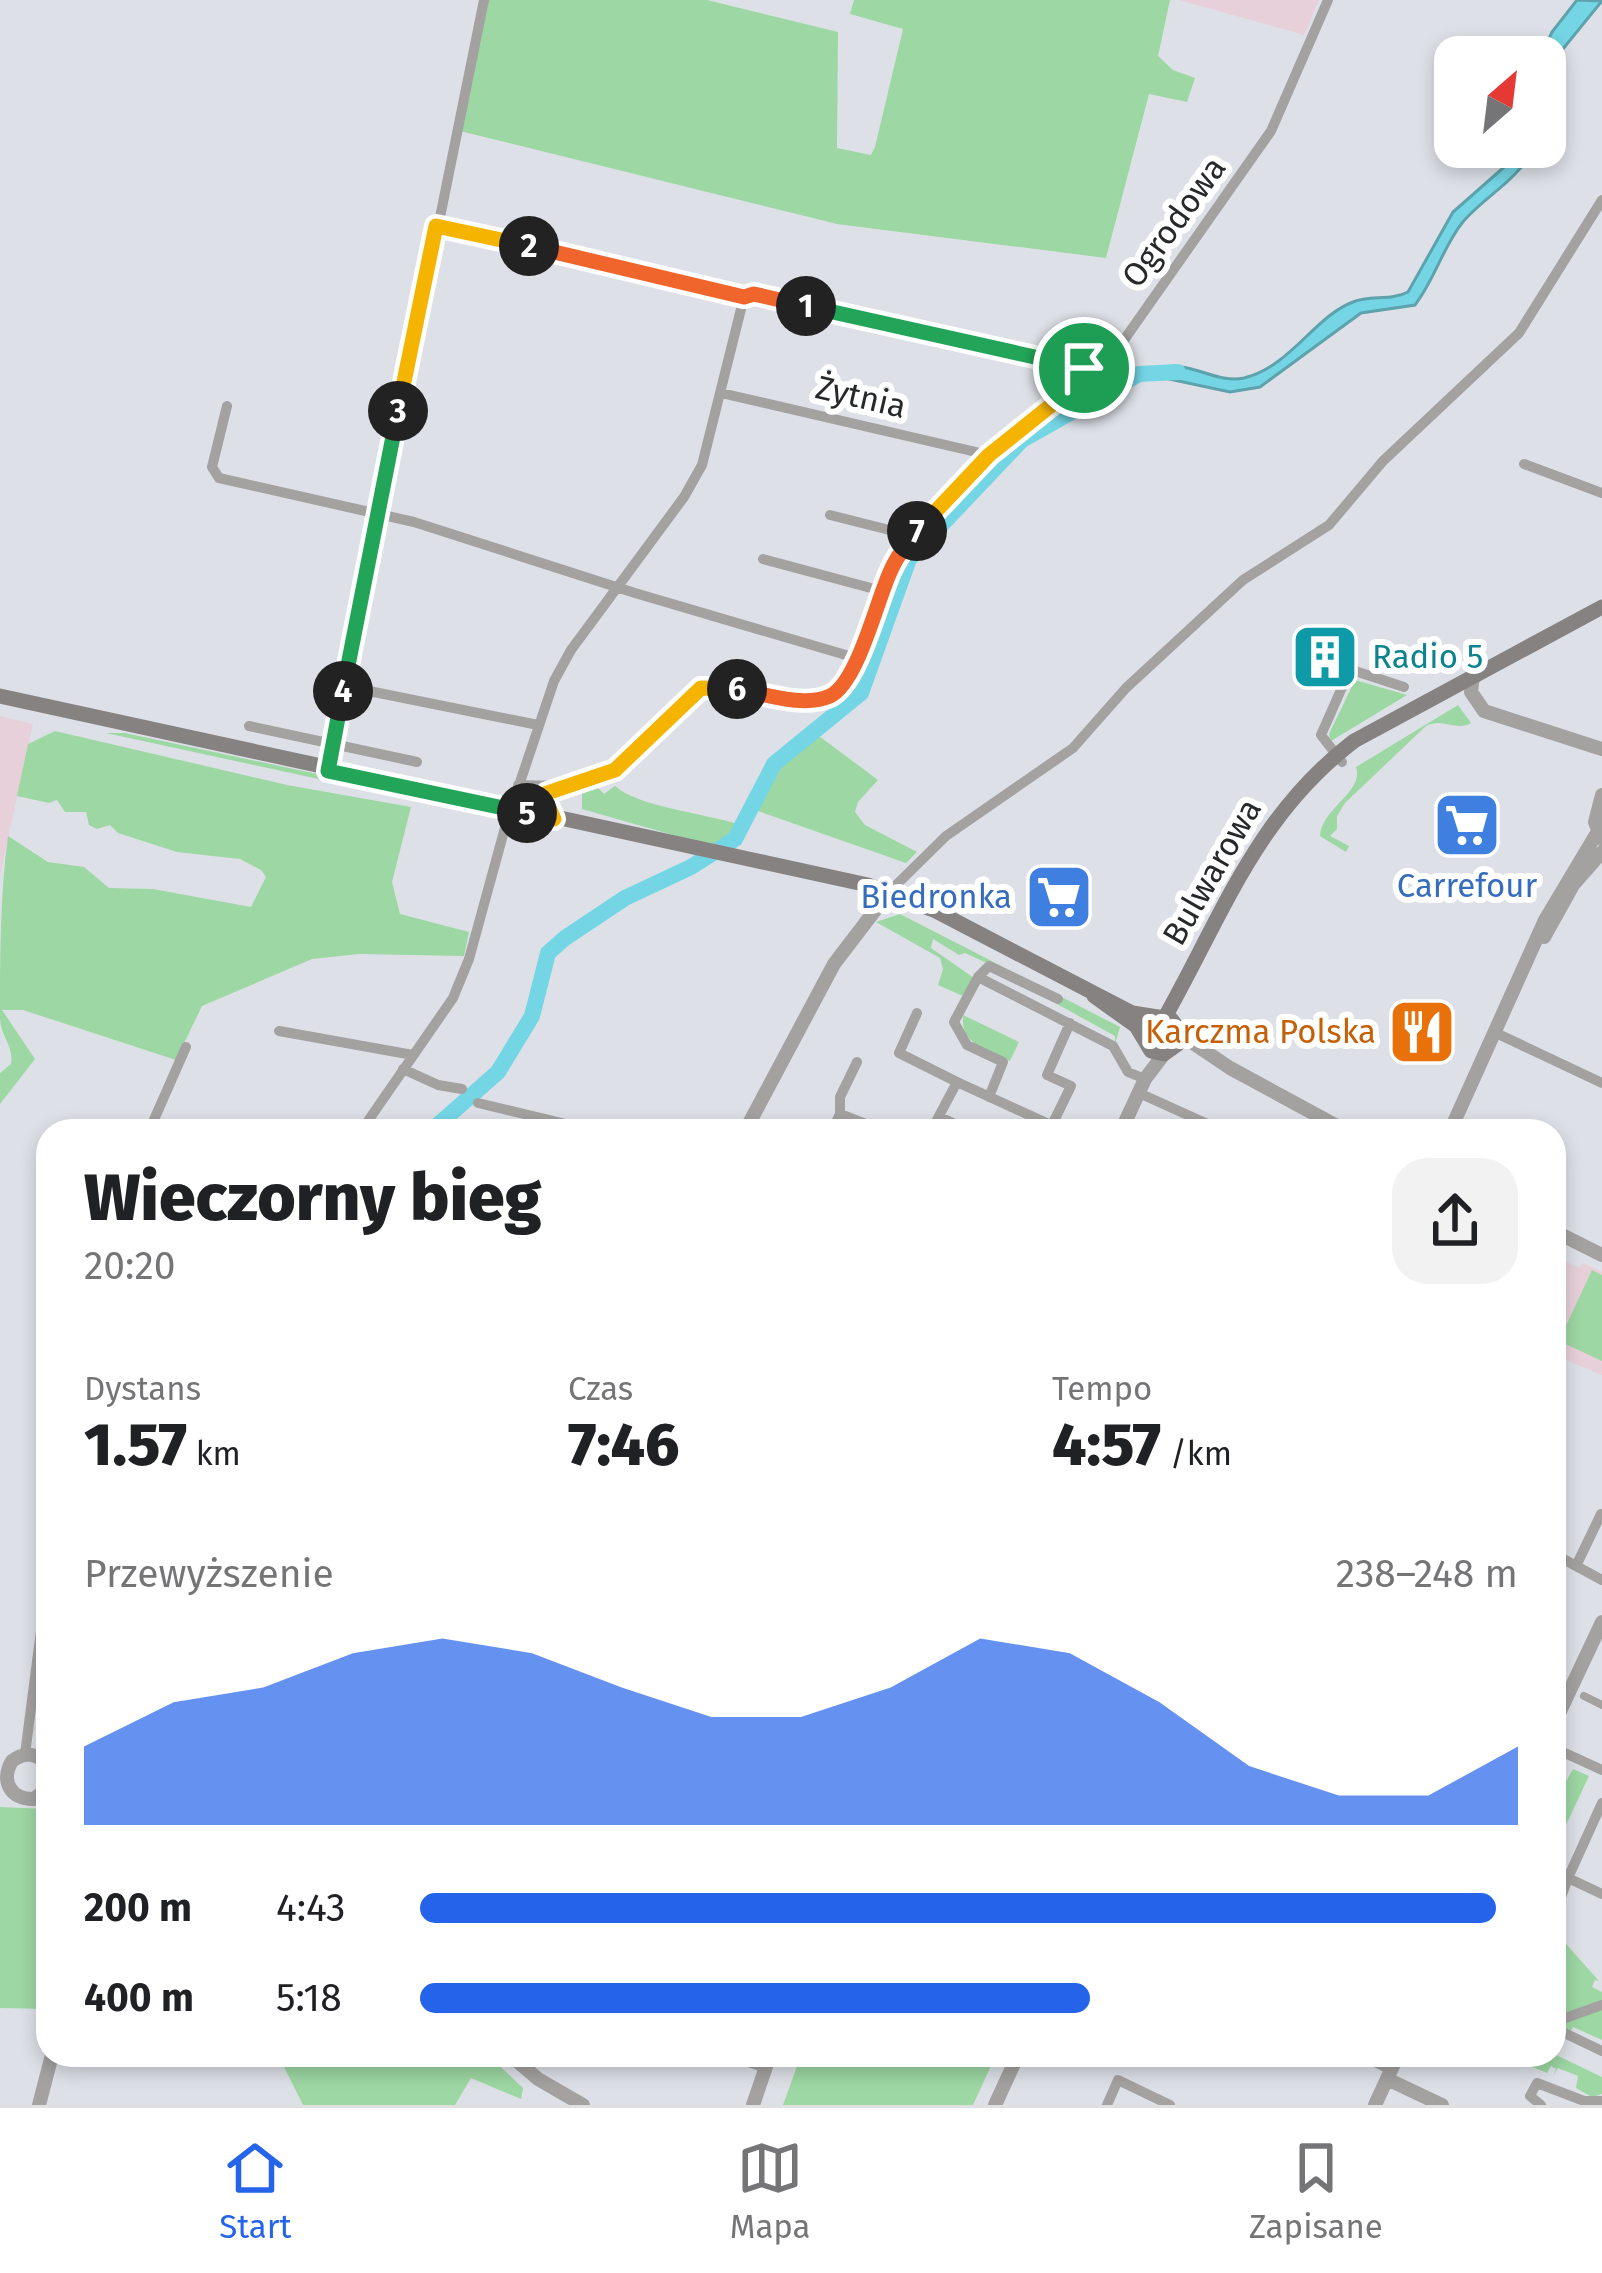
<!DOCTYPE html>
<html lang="pl">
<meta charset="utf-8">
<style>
:root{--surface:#fff;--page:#f2f2f2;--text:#202124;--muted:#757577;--line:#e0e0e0;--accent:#2563eb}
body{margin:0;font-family:"Fira Sans",sans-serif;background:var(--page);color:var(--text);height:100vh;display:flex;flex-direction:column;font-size:45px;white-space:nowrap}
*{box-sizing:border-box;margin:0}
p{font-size:39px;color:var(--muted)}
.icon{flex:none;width:66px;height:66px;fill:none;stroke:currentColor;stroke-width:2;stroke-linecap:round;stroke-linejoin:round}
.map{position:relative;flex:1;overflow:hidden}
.drawer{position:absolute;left:36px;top:1119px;width:1530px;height:948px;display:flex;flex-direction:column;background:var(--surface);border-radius:36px;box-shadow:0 6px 18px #0003}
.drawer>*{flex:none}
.needle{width:78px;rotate:28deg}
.controls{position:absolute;left:1434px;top:36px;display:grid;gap:24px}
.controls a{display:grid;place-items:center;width:132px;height:132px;border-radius:24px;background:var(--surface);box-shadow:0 6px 18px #0003;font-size:60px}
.pin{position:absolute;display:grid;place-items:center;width:102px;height:102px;color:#fff;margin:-51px;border:6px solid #fff;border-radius:50%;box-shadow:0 3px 12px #0007}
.km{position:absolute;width:60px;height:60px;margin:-30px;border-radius:50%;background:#222;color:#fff;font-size:33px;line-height:60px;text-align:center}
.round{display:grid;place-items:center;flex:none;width:126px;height:126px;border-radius:36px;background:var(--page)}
.summary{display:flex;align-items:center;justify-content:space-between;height:204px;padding:0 48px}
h1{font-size:66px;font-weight:800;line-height:90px}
.figures{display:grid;grid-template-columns:repeat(3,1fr);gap:18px;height:204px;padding:12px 48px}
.figures div{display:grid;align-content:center}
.figures b{font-size:60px;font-weight:800}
.figures small{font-size:33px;font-weight:400}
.figures p{font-size:33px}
.chart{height:336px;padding:24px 48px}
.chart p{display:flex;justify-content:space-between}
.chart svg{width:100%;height:216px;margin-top:12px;fill:var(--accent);opacity:.7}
ul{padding:0 48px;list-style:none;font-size:39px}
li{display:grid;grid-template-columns:192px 144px 1fr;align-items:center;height:90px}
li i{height:30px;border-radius:15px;background:var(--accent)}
.tabs{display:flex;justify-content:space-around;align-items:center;height:168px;border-top:3px solid var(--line);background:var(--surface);font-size:33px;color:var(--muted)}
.tabs a{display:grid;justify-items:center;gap:6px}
.tabs .current{color:var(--accent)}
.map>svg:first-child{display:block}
.education{fill:#e7d0da}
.green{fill:#9dd7a3}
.water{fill:#74d6e5;stroke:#5da2ad;stroke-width:3}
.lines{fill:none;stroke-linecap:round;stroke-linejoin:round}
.river{stroke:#74d6e5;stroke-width:16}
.pedestrian{stroke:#a4a1a1;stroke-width:8}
.minor{stroke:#a4a1a1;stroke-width:10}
.tertiary{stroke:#a4a1a1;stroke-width:14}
.secondary{stroke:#878282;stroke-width:15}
.split-1-casing{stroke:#fff;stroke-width:24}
.split-2-casing{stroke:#fff;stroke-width:24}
.split-3-casing{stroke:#fff;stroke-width:24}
.split-4-casing{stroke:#fff;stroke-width:24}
.split-5-casing{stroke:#fff;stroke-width:24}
.split-6-casing{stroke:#fff;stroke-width:24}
.split-7-casing{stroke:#fff;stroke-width:24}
.split-8-casing{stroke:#fff;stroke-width:24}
.split-1{stroke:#22a559;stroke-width:15}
.split-2{stroke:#f0652b;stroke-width:15}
.split-3{stroke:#f5b400;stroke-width:15}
.split-4{stroke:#22a559;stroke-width:15}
.split-5{stroke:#22a559;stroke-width:15}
.split-6{stroke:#f5b400;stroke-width:15}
.split-7{stroke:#f0652b;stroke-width:15}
.split-8{stroke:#f5b400;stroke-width:15}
.labels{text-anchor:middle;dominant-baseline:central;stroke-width:12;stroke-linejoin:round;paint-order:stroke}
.street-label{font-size:33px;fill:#26282a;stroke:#fff}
.culture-label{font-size:33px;fill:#0d838f;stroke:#fff;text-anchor:start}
.shop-label{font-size:33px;fill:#366cbe;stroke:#fff}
.food-label{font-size:33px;fill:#c56008;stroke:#fff;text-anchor:end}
</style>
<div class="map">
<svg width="1602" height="2105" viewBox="0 0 1602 2105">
<rect width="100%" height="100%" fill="#dde1e7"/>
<path class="education" d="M1179 0H1319L1304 35Z
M0 716 33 724 0 875Z
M1554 1256 1579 1268 1583 1263 1602 1272V1375L1554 1355Z"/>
<path class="green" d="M487 0H707L838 32 837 148 871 155 875 147 903 29 850 14 854 0H1170L1158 56 1173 70 1195 78 1187 102 1149 94 1106 258 837 224 460 131Z
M1355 680 1407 695 1331 741 1329 734Z
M1458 705 1471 723C1456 732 1443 717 1426 726L1345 803 1337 816V829L1330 836 1349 846 1346 852 1320 836C1322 807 1364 793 1356 767Z
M55 731 287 785 411 807 392 882 400 914 469 932 464 956 359 954 312 959 202 1006 176 1060 23 1010H2L35 1059 0 1104V1073L11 1064C14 1046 1 1037 0 1019 0 959 0 895 8 836L48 862 84 867 109 888 153 889 251 907 266 877 261 870 240 859 177 852 118 833 110 825 97 829 89 825 86 812H65L57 800 49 803 17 796 28 744Z
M106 733H125L486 810 482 814 471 812Z
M819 736 878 780 858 802 855 812 865 825 917 852 906 863 758 811 774 770Z
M596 786 604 794 615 786C636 806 706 814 738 824L722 843 708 845 582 809V790Z
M900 914 1120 1027 1115 1044V1036L1057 1004 1061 997 965 953 959 955 933 939 931 948 974 978 965 997 938 985 943 969 940 958 876 922Z
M963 1015 1019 1042 1010 1061C988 1050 960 1045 963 1015Z
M1592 1270 1602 1275V1361L1559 1341Z
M1573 1769 1589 1776 1558 1842H1554V1803Z
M0 1807 48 1809V2009L0 2008Z
M1559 1936 1599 1981 1595 1980 1592 1987 1602 1992V2040L1573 2027 1569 2034 1554 2026V1946Z
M1554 2054 1602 2077V2094L1592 2097 1576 2088 1578 2076 1558 2068 1553 2076 1556 2069 1551 2066 1547 2073 1530 2066 1533 2058 1528 2055Z
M278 2055H488L523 2088 521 2099 471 2078 455 2105H303Z
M801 2055H996L973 2105H783Z"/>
<path class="water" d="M1577 0 1602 1 1562 50 1545 100V57H1541L1552 32Z
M1517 147H1533C1521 179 1483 197 1462 223 1443 247 1435 279 1415 305L1361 313 1260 387 1230 392 1164 378 1161 373V368C1191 360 1215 384 1244 378 1290 367 1315 316 1353 302 1370 295 1391 301 1408 292L1453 212 1511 161Z"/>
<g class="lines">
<path class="river" d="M431 1131 498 1072 532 1016 548 953 565 938 625 898 691 867 735 839 774 764 861 693 909 559 1022 440 1139 374 1178 372"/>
<path class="pedestrian" d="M1584 1696 1602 1705
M1358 2055 1389 2070"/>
<path class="minor" d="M437 226 744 297 754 294 1061 364C1082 367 1093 367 1112 357L1271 131 1328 0
M721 393 989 455
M227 406 212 467 219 478 414 522 635 593 856 658 892 567 913 536 989 455 1074 387 1084 368
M1524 464 1602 493
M830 515 913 536
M763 559 882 591
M344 686 538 725
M249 726 417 762
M1342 762 1321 735 1348 674 1355 671 1404 687
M328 771 484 0
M518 785C636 791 621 746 701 688 759 685 831 732 856 658
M889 892 946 836 1073 748 1126 688 1243 580 1329 525 1383 461 1519 333 1602 200
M978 977 989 966 1058 999
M917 1013 899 1053 957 1082
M279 1031 413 1055
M1496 1033 1602 1083
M403 1069 438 1085 462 1089
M1139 1093 1223 1131
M989 1097 1003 1062 967 1045 954 1022 978 977 1113 1046 1128 1072 1145 1079
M478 1103 595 1131
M840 1114V1097L857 1062
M940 1117 970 1131
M1052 1125 1071 1086 1047 1075 1070 1023
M149 1131 186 1047
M361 1131 453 998 469 959 506 824 554 681 571 650 684 497 702 465 744 297
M832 1131 840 1114 884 1131
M931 1131 957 1082 1064 1131
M1554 1554 1602 1580
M1576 1566 1601 1514
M1554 1748 1602 1770
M25 1754 48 1577
M1602 1803 1568 1878 1602 1894
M1554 1916 1568 1878
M1554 2022 1602 2005
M1554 2028 1602 2051
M727 2055 766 2068
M1107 2105 1118 2080 1170 2105
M1541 2105 1530 2096 1537 2083 1584 2101H1602"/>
<path class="tertiary" d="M1473 676 1471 692 1484 711 1602 749
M1602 795 1595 822 1602 839
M1544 937 1573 885 1602 852
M1181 1035 1230 1068 1346 1131
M745 1131 834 964 889 892
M1121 1131 1145 1079 1164 1054
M1450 1131 1545 920 1597 833
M1554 1231 1602 1255
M1554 1724 1602 1622
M48 1766C38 1753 25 1751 12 1761 0 1781 11 1800 34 1799L48 1788
M510 2055 538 2079 583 2105
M1387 2079 1442 2105
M39 2105 52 2055
M753 2105 770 2055
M995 2105 1018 2055
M1375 2105 1398 2055"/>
<path class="secondary" d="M0 696 868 885 936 911 1132 1013 1171 1019 1180 1031 1178 1044 1164 1054 1151 1051 1136 1026 1094 996
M1165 1017C1223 914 1256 816 1354 741L1602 607"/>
</g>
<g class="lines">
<defs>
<path id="split-1" d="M806 306 1084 368"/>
<path id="split-2" d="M529 246 744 297 754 294 806 306"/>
<path id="split-3" d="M398 411 436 226 529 246"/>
<path id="split-4" d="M343 691 398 411"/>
<path id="split-5" d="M343 691 328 771 527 813"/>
<path id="split-6" d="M527 813 554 819 545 799 547 793 615 770 701 688 737 689"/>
<path id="split-7" d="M737 689C765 694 804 708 830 696 858 683 877 599 891 570 897 556 907 543 917 531"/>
<path id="split-8" d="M917 531 989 455 1074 387 1084 368"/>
</defs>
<use href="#split-1" class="split-1-casing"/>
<use href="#split-2" class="split-2-casing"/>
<use href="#split-3" class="split-3-casing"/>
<use href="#split-4" class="split-4-casing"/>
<use href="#split-5" class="split-5-casing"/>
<use href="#split-6" class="split-6-casing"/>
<use href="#split-7" class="split-7-casing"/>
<use href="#split-8" class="split-8-casing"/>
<use href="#split-1" class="split-1"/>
<use href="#split-2" class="split-2"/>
<use href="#split-3" class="split-3"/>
<use href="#split-4" class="split-4"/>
<use href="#split-5" class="split-5"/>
<use href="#split-6" class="split-6"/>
<use href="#split-7" class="split-7"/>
<use href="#split-8" class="split-8"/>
</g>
<defs>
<symbol id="building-square" viewBox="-11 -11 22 22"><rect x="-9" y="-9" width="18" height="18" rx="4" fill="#0f9aa8" stroke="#fff"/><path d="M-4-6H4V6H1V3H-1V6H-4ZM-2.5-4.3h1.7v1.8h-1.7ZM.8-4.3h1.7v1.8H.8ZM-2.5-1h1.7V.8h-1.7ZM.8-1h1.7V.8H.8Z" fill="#fff"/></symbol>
<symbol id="supermarket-square" viewBox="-11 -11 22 22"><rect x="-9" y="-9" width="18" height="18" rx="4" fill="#3f7fe0" stroke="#fff"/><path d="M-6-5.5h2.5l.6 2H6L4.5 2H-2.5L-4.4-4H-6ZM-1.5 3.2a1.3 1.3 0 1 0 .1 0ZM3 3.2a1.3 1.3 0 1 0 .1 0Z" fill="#fff"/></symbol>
<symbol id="restaurant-square" viewBox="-11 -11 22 22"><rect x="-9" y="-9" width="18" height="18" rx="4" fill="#e8710a" stroke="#fff"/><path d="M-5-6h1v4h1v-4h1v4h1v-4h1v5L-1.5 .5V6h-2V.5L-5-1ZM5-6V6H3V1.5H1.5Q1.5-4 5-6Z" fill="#fff"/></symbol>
</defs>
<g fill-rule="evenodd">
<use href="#building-square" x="1287" y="619" width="76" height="76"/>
<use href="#supermarket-square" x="1429" y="787" width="76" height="76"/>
<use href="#supermarket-square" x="1021" y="859" width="76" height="76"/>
<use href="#restaurant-square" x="1384" y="994" width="76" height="76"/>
</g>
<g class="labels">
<g class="street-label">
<text transform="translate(1174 222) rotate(-54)">Ogrodowa</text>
<text transform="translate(861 397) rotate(13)">Żytnia</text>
<text transform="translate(1212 872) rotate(-60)">Bulwarowa</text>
</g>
<g class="culture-label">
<text x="1372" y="657">Radio 5</text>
</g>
<g class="shop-label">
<text x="1467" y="886">Carrefour</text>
<text x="1012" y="897" text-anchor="end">Biedronka</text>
</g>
<g class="food-label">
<text x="1376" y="1032">Karczma Polska</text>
</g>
</g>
</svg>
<div class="controls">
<a><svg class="needle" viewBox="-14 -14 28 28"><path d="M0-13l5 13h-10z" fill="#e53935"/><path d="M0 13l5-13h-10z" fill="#757577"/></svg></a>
</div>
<div class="pin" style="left:1084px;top:368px;background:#1e9e55"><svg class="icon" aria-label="arrive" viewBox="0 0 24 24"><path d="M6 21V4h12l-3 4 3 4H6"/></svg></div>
<b class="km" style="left:806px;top:306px">1</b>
<b class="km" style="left:529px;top:246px">2</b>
<b class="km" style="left:398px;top:411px">3</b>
<b class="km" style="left:343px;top:691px">4</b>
<b class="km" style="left:527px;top:813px">5</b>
<b class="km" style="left:737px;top:689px">6</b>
<b class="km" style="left:917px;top:531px">7</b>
<section class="drawer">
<div class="summary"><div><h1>Wieczorny bieg</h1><p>20:20</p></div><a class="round"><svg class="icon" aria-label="share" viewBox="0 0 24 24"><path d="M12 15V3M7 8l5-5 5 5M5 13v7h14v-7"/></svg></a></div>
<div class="figures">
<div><p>Dystans</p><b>1.57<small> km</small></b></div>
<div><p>Czas</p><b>7:46</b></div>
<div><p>Tempo</p><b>4:57<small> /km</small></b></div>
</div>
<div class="chart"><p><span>Przewyższenie</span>238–248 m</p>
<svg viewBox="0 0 160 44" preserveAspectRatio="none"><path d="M0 44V28L10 19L20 16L30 9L40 6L50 9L60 16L70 22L80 22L90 16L100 6L110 9L120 19L130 32L140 38L150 38L160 28V44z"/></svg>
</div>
<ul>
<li><b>200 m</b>4:43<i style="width:98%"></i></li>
<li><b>400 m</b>5:18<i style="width:61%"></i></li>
</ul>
</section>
</div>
<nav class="tabs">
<a class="current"><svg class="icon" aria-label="home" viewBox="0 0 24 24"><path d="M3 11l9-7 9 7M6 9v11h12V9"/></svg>Start</a>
<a><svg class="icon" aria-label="map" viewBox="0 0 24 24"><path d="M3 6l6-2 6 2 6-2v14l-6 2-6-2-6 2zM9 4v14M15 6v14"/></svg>Mapa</a>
<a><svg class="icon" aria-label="saved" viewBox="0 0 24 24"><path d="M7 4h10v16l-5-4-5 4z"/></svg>Zapisane</a>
</nav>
